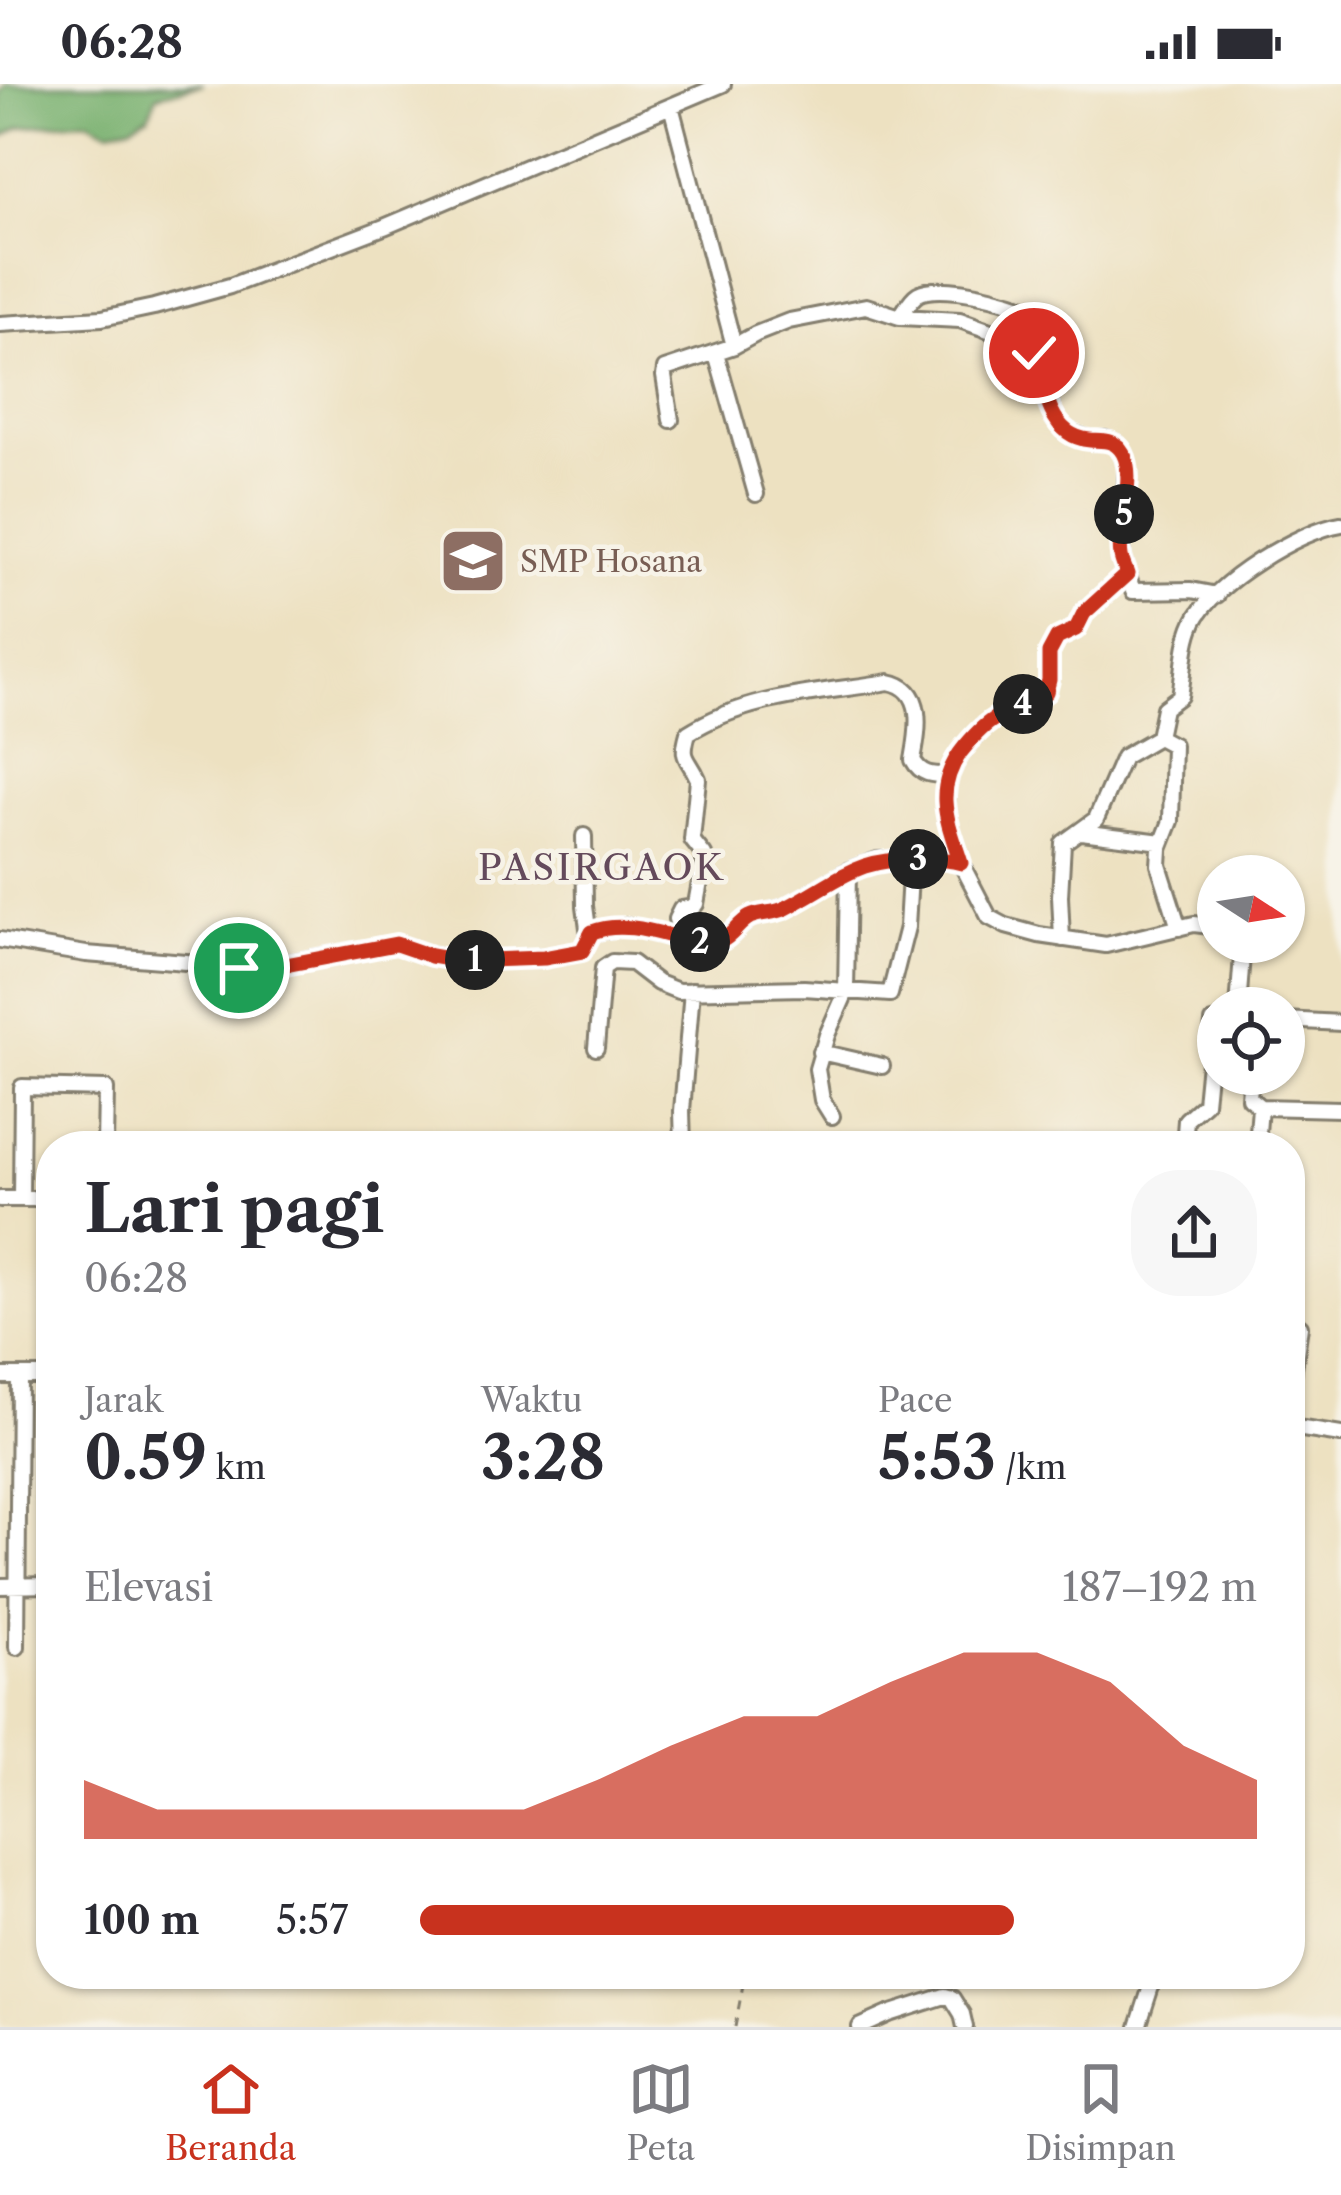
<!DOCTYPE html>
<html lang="id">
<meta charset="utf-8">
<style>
:root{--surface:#fff;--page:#f7f7f7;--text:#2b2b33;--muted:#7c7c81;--line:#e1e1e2;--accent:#c8321e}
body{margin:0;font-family:"Libre Caslon Text",serif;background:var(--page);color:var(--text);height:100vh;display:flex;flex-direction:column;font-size:45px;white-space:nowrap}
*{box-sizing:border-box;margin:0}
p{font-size:39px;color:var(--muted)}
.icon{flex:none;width:66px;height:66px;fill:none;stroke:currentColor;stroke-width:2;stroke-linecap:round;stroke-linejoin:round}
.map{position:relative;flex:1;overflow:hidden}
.details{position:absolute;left:36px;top:1047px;width:1269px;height:858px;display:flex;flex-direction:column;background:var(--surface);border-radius:48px;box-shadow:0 3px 9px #0004}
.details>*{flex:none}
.needle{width:78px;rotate:102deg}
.tools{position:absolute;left:1197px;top:771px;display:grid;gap:24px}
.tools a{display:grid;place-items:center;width:108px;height:108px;border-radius:50%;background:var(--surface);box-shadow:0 3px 9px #0004;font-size:60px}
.pin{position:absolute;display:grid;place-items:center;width:102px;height:102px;color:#fff;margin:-51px;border:6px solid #fff;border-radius:50%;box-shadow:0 3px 12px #0007}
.km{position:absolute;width:60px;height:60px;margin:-30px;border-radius:50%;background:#222;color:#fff;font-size:33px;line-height:60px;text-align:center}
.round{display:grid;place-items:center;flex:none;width:126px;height:126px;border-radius:48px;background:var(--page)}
.headline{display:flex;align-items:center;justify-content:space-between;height:204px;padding:0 48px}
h1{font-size:66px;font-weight:700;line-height:90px}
.metrics{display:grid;grid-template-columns:repeat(3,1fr);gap:18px;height:204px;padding:12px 48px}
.metrics div{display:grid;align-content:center}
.metrics b{font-size:60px;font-weight:700}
.metrics small{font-size:33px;font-weight:400}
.metrics p{font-size:33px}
.chart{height:336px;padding:24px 48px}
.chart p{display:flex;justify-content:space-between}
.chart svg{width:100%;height:216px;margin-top:12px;fill:var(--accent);opacity:.7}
ul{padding:0 48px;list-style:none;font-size:39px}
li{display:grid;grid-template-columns:192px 144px 1fr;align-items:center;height:90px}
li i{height:30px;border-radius:15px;background:var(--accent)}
.status{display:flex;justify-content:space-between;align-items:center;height:84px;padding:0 60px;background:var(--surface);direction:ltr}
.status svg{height:33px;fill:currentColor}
.tabs{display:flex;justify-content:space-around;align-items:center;height:168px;border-top:3px solid var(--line);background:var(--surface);font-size:33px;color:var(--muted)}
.tabs a{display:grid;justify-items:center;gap:6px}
.tabs .active{color:var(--accent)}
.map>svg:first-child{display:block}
.forest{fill:#78b06e;stroke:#4a6645;stroke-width:3}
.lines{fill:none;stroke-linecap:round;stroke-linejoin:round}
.street-casing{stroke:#847e6e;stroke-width:20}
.path{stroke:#847e6e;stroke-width:3;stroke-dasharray:9 9;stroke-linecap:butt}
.street{stroke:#fff;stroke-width:14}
.route-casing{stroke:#fff;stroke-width:24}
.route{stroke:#c8321e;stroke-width:15}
.labels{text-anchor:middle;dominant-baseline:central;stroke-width:9;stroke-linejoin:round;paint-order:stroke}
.education-label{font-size:30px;fill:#785e54;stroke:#f7f3e8;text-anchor:start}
.quarter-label{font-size:36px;letter-spacing:3px;fill:#644a5b;stroke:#f7f3e8}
</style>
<div class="status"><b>06:28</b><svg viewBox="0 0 49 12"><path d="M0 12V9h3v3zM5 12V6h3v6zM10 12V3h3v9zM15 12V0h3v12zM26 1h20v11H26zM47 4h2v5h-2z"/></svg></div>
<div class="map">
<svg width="1341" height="1943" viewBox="0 0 1341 1943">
<rect width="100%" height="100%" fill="#f7f3e8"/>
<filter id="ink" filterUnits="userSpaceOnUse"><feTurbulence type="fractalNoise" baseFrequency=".00833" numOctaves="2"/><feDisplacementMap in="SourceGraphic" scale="24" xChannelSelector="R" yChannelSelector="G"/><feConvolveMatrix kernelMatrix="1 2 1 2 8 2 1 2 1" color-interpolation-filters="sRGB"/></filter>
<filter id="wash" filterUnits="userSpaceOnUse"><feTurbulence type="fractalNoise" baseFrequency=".004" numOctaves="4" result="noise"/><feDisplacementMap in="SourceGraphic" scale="48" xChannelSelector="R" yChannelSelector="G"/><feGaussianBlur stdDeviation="2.7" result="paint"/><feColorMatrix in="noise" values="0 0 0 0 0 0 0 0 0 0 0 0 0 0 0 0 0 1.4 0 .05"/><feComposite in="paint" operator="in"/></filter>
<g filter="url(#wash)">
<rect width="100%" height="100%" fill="#ede1c1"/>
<path class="forest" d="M6 0H203L157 11 149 31 130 42 108 46 88 36 21 43 4 52 0 50V9Z"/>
</g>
<g filter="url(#ink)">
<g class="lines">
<defs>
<path id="street" d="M671 22 734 262
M900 233C905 226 910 215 918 210 944 196 1037 222 1059 239L1057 255 1039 276
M0 240 102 234 154 223 230 202 384 143 723 0
M716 269 756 410
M671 336 664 292 665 285 734 262 756 250 789 237 866 222 900 233 960 236 1016 256 1031 265 1039 276 1054 334 1068 348 1093 357 1105 355 1115 359 1122 368 1127 382 1121 471 1133 507 1191 506 1217 511
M1158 653 1173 661 1171 737 1160 765 1159 781 1179 844
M1081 748 1162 758
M584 752 585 822 589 852
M961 779C948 738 933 708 961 669 970 656 981 643 994 635 1011 624 1030 619 1046 607L1049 596V569L1057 554 1076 545 1084 529 1127 490
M682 854 676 835 681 825 693 823 696 820 704 776V771L692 756 698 695C688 672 680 677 688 649 748 611 821 609 889 598 927 605 918 648 913 676 921 691 932 691 947 691
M1062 855 1060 812 1063 759 1096 735 1123 673 1158 653 1164 624 1180 612C1184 589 1184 559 1194 538 1211 500 1301 446 1341 440
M0 856 86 870 261 884 396 860 431 872 460 877 544 874 582 867 592 848 626 842 692 857 717 859 731 851 748 834 787 823 848 787 878 776H953L961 779 989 833 1006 842 1039 851 1106 861 1194 840 1218 843
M1238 924 1243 858
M1284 936 1341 939
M596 964 603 884 612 878 632 879 658 899 678 907 804 904 890 910 907 843 911 774
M820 968 882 982
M1251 990 1249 1014 1260 1023 1257 1062
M1260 1023 1341 1025
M832 1032 822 1016 817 985 827 951 846 908 848 787
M683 1062 682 1027 692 906
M1184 1062 1186 1036 1205 1019 1213 938 1218 937
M0 1115H51
M21 1115 22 1003 106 1005 105 1062
M1290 1240 1300 1242 1290 1312
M0 1292H51
M1290 1343 1341 1351
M0 1502 51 1501
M17 1563 19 1292
M860 1943 889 1930 945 1912 952 1914 962 1930 965 1943
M1138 1943 1155 1890"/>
</defs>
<use href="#street" class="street-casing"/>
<path class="path" d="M735 1943 745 1890"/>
<use href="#street" class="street"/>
</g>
</g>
<g class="lines" filter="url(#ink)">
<defs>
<path id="route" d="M239 884 275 883 396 860 431 872 460 877 544 874 582 867 592 848C640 830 693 869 721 857 733 852 738 839 750 833 761 828 774 830 786 824 842 795 855 773 924 775 937 775 949 775 961 779 948 738 933 708 960 669 970 656 981 643 994 635 1011 624 1030 620 1046 608L1049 596V569L1057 554 1076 545 1084 529 1127 490C1125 484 1122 478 1121 472 1116 443 1137 395 1123 369 1115 355 1104 357 1090 356 1051 353 1043 308 1040 276L1034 269"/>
</defs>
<use href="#route" class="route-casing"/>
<use href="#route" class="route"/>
</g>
<defs>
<symbol id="school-square" viewBox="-11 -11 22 22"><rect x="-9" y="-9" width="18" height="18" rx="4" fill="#8d6e63" stroke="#f7f3e8"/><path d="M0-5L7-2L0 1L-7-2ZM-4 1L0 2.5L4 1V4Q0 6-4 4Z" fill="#fff"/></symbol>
</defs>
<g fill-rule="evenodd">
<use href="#school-square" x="435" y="439" width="76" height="76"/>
</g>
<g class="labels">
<g class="education-label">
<text x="520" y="477">SMP Hosana</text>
</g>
<g class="quarter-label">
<text x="602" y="783">PASIRGAOK</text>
</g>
</g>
</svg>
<div class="tools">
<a><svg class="needle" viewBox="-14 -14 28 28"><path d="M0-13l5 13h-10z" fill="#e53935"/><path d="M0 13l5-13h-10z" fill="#7c7c81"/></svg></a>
<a><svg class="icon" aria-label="locate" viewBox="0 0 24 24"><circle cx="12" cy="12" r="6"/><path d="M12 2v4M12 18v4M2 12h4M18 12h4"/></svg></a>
</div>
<div class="pin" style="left:239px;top:884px;background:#1e9e55"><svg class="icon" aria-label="arrive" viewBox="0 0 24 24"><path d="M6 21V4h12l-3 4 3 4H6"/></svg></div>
<div class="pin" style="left:1034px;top:269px;background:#d93025"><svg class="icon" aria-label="check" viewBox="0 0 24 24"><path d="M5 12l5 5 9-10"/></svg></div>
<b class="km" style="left:475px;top:876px">1</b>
<b class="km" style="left:700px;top:858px">2</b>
<b class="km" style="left:918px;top:775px">3</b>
<b class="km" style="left:1023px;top:620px">4</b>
<b class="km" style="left:1124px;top:430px">5</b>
<section class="details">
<div class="headline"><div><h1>Lari pagi</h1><p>06:28</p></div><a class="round"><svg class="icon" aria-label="share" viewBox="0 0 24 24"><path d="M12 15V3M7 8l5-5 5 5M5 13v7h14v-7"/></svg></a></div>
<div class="metrics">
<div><p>Jarak</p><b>0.59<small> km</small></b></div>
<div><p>Waktu</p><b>3:28</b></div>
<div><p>Pace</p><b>5:53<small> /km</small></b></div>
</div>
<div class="chart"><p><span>Elevasi</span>187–192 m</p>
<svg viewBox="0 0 160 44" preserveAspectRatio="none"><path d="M0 44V32L10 38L20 38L30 38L40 38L50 38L60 38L70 32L80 25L90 19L100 19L110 12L120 6L130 6L140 12L150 25L160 32V44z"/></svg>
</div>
<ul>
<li><b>100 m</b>5:57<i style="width:71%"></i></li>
</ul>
</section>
</div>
<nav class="tabs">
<a class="active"><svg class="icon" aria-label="home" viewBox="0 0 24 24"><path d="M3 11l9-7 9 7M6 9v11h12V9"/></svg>Beranda</a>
<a><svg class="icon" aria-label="map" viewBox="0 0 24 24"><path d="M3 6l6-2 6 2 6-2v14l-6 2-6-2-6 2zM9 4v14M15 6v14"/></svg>Peta</a>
<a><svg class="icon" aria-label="saved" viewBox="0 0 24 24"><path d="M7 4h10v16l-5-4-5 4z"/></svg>Disimpan</a>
</nav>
